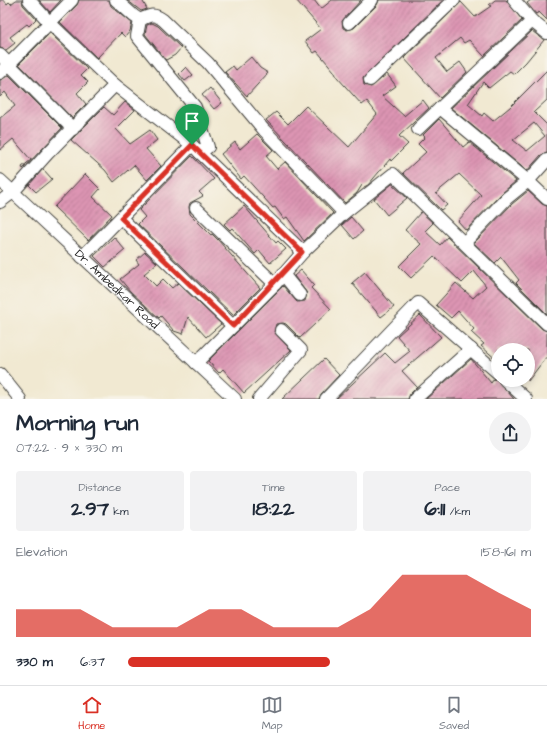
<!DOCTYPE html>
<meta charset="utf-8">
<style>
:root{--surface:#fff;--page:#f2f2f3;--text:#1f2937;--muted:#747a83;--line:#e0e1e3;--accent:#d93025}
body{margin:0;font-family:"Architects Daughter",sans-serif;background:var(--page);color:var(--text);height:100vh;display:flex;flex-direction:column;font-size:15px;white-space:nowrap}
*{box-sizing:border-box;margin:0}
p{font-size:13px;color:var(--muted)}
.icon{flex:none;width:22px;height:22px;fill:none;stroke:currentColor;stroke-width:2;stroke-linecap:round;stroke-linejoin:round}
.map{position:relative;height:399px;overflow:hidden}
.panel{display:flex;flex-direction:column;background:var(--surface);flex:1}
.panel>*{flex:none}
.buttons{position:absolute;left:491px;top:343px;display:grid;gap:8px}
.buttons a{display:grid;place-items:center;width:44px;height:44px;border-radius:50%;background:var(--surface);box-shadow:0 2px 10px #0003;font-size:20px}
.pin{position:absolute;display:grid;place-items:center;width:34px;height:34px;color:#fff;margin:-41px -17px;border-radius:50% 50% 50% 0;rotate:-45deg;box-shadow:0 0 4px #0007}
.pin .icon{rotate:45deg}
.round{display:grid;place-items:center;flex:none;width:42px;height:42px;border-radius:21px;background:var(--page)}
.overview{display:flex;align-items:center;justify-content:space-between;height:68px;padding:0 16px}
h1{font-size:22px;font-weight:800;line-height:30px}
.metrics{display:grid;grid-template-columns:repeat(3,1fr);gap:6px;height:68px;padding:4px 16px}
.metrics div{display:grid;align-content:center;border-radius:4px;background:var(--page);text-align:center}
.metrics b{font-size:20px;font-weight:800}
.metrics small{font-size:11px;font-weight:400}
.metrics p{font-size:11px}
.chart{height:112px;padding:8px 16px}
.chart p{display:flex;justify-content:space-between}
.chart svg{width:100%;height:72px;margin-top:4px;fill:var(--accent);opacity:.7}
ul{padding:0 16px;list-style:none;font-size:13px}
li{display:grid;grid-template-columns:64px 48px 1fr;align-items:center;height:30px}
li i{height:10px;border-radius:5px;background:var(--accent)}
.tabs{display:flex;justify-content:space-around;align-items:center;height:56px;border-top:1px solid var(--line);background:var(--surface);font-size:11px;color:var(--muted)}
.tabs a{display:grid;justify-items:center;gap:2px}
.tabs .current{color:var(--accent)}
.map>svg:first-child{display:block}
.building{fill:url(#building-hatch);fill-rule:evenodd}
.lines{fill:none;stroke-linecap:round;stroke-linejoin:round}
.minor-casing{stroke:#3c3b37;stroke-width:14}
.minor{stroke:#fff;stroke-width:12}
.route-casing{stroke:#fff;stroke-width:8}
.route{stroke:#d93025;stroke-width:5}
.labels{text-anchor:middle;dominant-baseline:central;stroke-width:3;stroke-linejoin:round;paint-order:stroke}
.street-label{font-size:12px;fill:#1c1c1c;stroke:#f7f3e8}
</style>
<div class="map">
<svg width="547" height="399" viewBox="0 0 547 399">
<defs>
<pattern id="building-hatch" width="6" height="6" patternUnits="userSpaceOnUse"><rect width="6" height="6" fill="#dd94b3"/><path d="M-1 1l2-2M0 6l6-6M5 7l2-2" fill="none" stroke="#b27891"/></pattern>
</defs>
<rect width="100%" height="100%" fill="#f7f3e8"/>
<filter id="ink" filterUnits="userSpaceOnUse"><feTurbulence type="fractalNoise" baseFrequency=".025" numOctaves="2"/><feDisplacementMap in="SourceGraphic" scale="8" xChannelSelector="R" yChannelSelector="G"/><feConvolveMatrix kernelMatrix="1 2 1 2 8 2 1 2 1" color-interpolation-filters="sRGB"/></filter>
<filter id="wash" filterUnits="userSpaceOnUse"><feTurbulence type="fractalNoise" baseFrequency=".012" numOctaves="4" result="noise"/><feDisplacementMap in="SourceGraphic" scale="16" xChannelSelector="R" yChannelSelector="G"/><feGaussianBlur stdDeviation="0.9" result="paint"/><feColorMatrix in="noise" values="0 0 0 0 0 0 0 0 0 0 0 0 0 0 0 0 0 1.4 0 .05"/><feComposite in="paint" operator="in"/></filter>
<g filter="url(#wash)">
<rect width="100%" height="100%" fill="#f1e9d2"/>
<g id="blocks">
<path class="building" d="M0 0H4L7 4 9 2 11 4 16 0H22L23 5 36 19 29 26 27 24 10 37 15 43 6 50 0 48Z
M39 0H61L50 12Z
M79 0H109L111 6 132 23 130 31 125 37 121 33 97 58 60 22 77 5Z
M127 0H142L147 9 141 11Z
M296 0H314L321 9 332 0H361L342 21 343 28 347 30 354 28 377 5 379 0H443L363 78 364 85 371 87 387 74 396 86 382 96 404 116 423 100 429 108 399 136 408 144 391 161 390 159 368 185 364 187 362 185 357 193 345 203 266 120 276 112 288 124 306 106 349 147 377 114 367 101 362 105 337 77 334 71 317 51 314 53 305 41 321 29Z
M495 0H506L522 20 484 56 469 40 464 43 460 38 436 58 447 72 460 62 467 72 440 98 404 58 461 2 475 17 491 6 489 5Z
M531 0H547V20L539 12 536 14 527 3Z
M152 23 158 26 181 48 175 55 166 60 145 34 147 25Z
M532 31 544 40 526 62 514 74 510 71 489 88 483 82 468 104 482 116 484 113 493 121 510 107 547 70V100L534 112 547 125V153L541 155 527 171 451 108ZM534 123 545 136 527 151 513 140Z
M50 33 87 69 81 75 88 82 77 93 86 104 72 118 19 64Z
M251 57 260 68 268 73 247 96 225 72 233 66 236 70Z
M186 67 193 75 185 81 179 74Z
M9 75 62 128 23 169 22 167 31 160 13 139 0 150V118L15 106 5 92 0 97V80Z
M210 88 222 103 214 109 202 95Z
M125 102 135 110 116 129 130 144 150 130 157 140 146 149 161 166 147 180 134 165 114 182 105 170 71 140 104 107 113 115Z
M439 119 463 147 469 142 516 181 502 193 466 230 458 221 481 195 459 174 436 193 447 205 441 210 403 173 426 152 418 144 425 137 423 135Z
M257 134 273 150 266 156 277 169 285 162 333 213 304 241 287 217 284 219 275 207 273 208 244 176 241 179 221 154 235 142 240 149Z
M192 156 214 179 199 192 203 196 190 203 189 207 190 214 211 235 212 234 218 240 260 288 233 315 138 224 145 217 139 210Z
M43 169 52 179 36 192 29 185Z
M85 174 100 189 93 197 112 215 88 240 54 207Z
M392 184 407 198 387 215 374 199Z
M528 191 542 204 547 206V314L516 283 519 280 501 257 495 263 474 243 512 204Z
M244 206 276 243 278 241 286 249 270 263 259 250 255 254 232 228 230 230 224 224Z
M421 212 433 223 425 231 440 245 447 237 542 329 547 331V356L528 381V350H498V361L481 346 484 344 471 332 474 329 458 311 451 318 436 305 456 283 473 298 486 286 474 271 462 283 434 256 411 278 399 266 421 244 405 230Z
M351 217 363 231 354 239 342 225Z
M114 237 125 250 105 267 94 256Z
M145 252 157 263 144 274 156 286 163 279 172 288 178 283 221 324 206 337 188 317 183 334 174 331 161 316 159 318 130 291 120 279 139 264 136 260Z
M301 270 314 285 311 288 331 309 300 338 286 324 283 323 276 324 274 332 291 350 244 393 223 369 219 373 208 361 283 286 297 302 305 301 307 293 294 276Z
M365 272 394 307 381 317 352 283Z
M420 315 441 337 402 371 417 387 410 394 408 399H336L385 353 395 363 410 351 397 336Z
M324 359 339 375 321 394 319 399H282Z
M471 359 491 383 494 379 497 380 514 399H426Z"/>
</g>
</g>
<g filter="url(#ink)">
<use href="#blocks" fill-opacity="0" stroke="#3c3b37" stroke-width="1"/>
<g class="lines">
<defs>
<g id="minor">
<path d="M29 0 50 23 115 85 192 145"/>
<path d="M116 0 134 16 140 20C150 15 154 13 163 20L208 63 264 130 344 213"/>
<path d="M514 0 532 21 547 33"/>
<path d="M140 20 137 36 195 107 208 147 200 153"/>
<path d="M349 23 372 0"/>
<path d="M0 55 73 129"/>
<path d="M0 73 72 0"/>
<path d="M370 80 454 0"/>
<path d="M440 108 528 181 547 199"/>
<path d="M418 129 532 21"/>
<path id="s1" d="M0 180 235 399"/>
<path d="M0 202 13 192 48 153 115 85"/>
<path d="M196 208 275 284"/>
<path d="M121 218 233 326"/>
<path d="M465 242 507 198 528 181 547 160"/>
<path d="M82 257 192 145 303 252"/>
<path d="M283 274 300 295"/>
<path d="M196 363 275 284 303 252 344 213 393 174 547 324"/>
<path d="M0 374 20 399"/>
<path d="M505 380 526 399"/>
<path d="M259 399 301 350 281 330"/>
<path d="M326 399 418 303 498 373"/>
<path d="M415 399 471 349"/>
</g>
</defs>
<use href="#minor" class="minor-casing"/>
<use href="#minor" class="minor"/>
</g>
</g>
<g class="lines" filter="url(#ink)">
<defs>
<path id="route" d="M192 145 302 252 233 326 121 218Z"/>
</defs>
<use href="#route" class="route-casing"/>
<use href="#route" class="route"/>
</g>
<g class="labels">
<g class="street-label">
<text stroke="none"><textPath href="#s1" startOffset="160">Dr. Ambedkar Road</textPath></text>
</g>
</g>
</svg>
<div class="buttons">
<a><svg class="icon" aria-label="locate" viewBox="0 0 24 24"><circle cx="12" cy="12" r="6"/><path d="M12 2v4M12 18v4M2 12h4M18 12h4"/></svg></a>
</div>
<div class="pin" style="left:192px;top:145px;background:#1e9e55"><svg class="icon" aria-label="arrive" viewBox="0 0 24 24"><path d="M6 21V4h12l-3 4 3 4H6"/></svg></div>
</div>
<section class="panel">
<div class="overview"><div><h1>Morning run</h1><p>07:22 · 9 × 330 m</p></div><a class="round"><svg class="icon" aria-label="share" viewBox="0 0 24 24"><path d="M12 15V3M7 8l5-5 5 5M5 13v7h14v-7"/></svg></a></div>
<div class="metrics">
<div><p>Distance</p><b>2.97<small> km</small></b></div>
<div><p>Time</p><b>18:22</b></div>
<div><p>Pace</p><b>6:11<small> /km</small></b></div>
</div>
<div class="chart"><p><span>Elevation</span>158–161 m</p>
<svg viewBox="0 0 160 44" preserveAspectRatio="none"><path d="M0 44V27L10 27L20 27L30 38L40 38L50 38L60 27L70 27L80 38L90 38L100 38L110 27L120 6L130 6L140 6L150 17L160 27V44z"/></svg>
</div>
<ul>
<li><b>330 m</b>6:37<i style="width:50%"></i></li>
</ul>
</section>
<nav class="tabs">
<a class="current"><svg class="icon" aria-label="home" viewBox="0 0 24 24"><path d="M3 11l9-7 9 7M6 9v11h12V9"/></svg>Home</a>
<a><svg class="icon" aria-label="map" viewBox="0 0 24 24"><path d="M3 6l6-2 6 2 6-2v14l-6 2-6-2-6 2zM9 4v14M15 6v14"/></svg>Map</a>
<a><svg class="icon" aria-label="saved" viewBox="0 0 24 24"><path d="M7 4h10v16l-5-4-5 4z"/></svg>Saved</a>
</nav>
